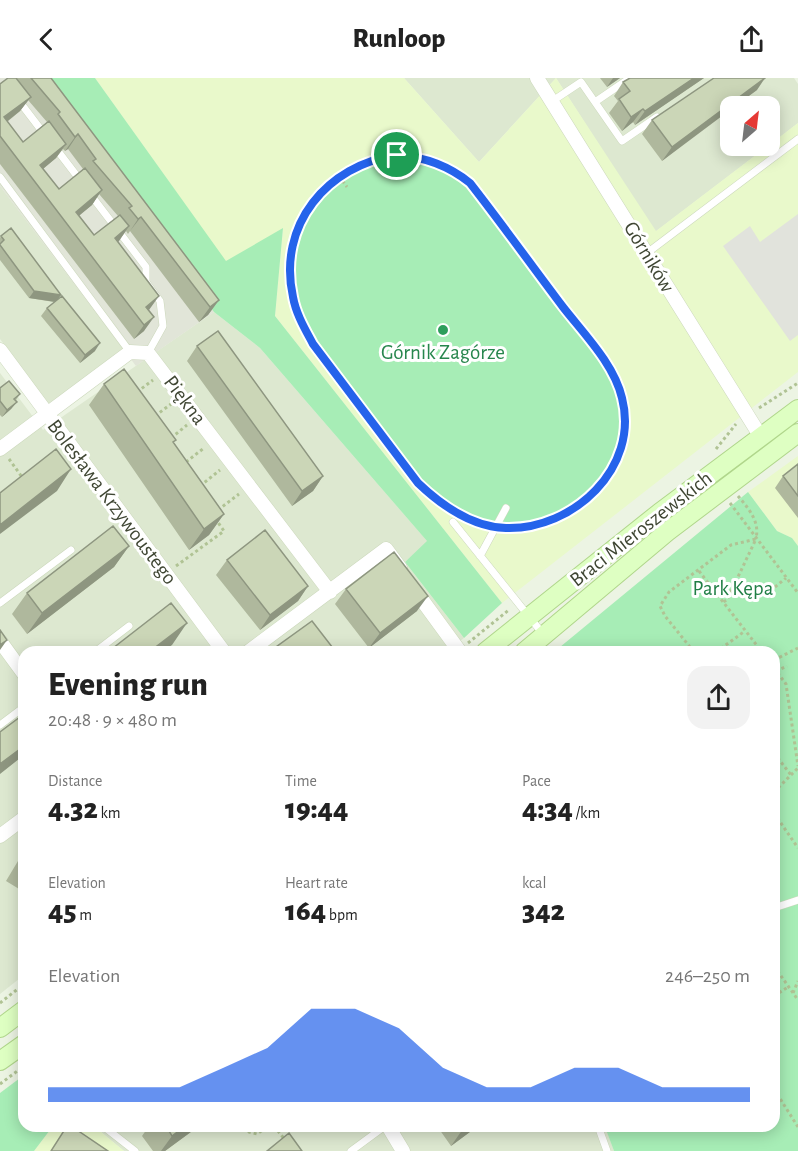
<!DOCTYPE html>
<meta charset="utf-8">
<style>
:root{--surface:#fff;--page:#f2f2f2;--text:#222;--muted:#767676;--accent:#2563eb}
body{margin:0;font-family:"Alegreya Sans",sans-serif;background:var(--page);color:var(--text);height:100vh;display:flex;flex-direction:column;font-size:22px;white-space:nowrap}
*{box-sizing:border-box;margin:0}
p{font-size:20px;color:var(--muted)}
.icon{flex:none;width:33px;height:33px;fill:none;stroke:currentColor;stroke-width:2;stroke-linecap:round;stroke-linejoin:round}
.map{position:relative;flex:1;overflow:hidden}
.side{position:absolute;left:18px;top:568px;width:762px;height:486px;display:flex;flex-direction:column;background:var(--surface);border-radius:18px;box-shadow:0 3px 15px #0003}
.side>*{flex:none}
.needle{width:39px;rotate:28deg}
.buttons{position:absolute;left:720px;top:18px;display:grid;gap:12px}
.buttons a{display:grid;place-items:center;width:60px;height:60px;border-radius:12px;background:var(--surface);box-shadow:0 3px 15px #0003;font-size:30px}
.pin{position:absolute;display:grid;place-items:center;width:51px;height:51px;color:#fff;margin:-26px;border:3px solid #fff;border-radius:50%;box-shadow:0 2px 6px #0007}
.round{display:grid;place-items:center;flex:none;width:63px;height:63px;border-radius:18px;background:var(--page)}
.head{display:flex;align-items:center;justify-content:space-between;height:102px;padding:0 30px}
h1{font-size:33px;font-weight:800;line-height:45px}
.stats{display:grid;grid-template-columns:repeat(3,1fr);gap:9px;height:102px;padding:6px 30px}
.stats div{display:grid;align-content:center}
.stats b{font-size:30px;font-weight:800}
.stats small{font-size:16px;font-weight:400}
.stats p{font-size:16px}
.chart{height:168px;padding:12px 30px}
.chart p{display:flex;justify-content:space-between}
.chart svg{width:100%;height:108px;margin-top:6px;fill:var(--accent);opacity:.7}
header{display:flex;justify-content:space-between;align-items:center;height:78px;padding:0 30px;background:var(--surface);font-size:27px;font-weight:800}
.map>svg:first-child{display:block}
.residential{fill:#dde8d0}
.commercial{fill:#e9f9cb}
.industrial{fill:#e1e5d8}
.green{fill:#a7edb6}
.parking{fill:#e1e3dc}
.lines{fill:none;stroke-linecap:round;stroke-linejoin:round}
.service-casing{stroke:#ccd8bc;stroke-width:8}
.minor-casing{stroke:#ccd8bc;stroke-width:15}
.secondary-casing{stroke:#b0d68b;stroke-width:20}
.path{stroke:#b0c394;stroke-width:3;stroke-dasharray:3 3;stroke-linecap:butt}
.service{stroke:#fff;stroke-width:7}
.minor{stroke:#fff;stroke-width:14}
.secondary{stroke:#deffc2;stroke-width:18}
.wall{fill:#afb89d;fill-rule:evenodd}
.shaded-wall{fill:#8e9680}
.building{fill:#cbd6b7;stroke:#8e9680;stroke-width:1.5}
.route-casing{stroke:#fff;stroke-width:12}
.route{stroke:#2563eb;stroke-width:8}
.leisure-dot{fill:#2e9e5b;stroke:#fff;stroke-width:2}
.labels{text-anchor:middle;dominant-baseline:central;stroke-width:6;stroke-linejoin:round;paint-order:stroke}
.street-label{font-size:21px;fill:#3f4633;stroke:#fff}
.leisure-label{font-size:21px;fill:#27864d;stroke:#fff}
.park-label{font-size:21px;fill:#207e45;stroke:#fff}
</style>
<header><svg class="icon" aria-label="back" viewBox="0 0 24 24"><path d="M15 5l-7 7 7 7"/></svg>Runloop<svg class="icon" aria-label="share" viewBox="0 0 24 24"><path d="M12 15V3M7 8l5-5 5 5M5 13v7h14v-7"/></svg></header>
<div class="map">
<svg width="798" height="1073" viewBox="0 0 798 1073">
<rect width="100%" height="100%" fill="#ecf4e3"/>
<path class="residential" d="M404 0H794L798 6V45L770 67V28H730V68H768L655 154 556 0 479 84Z
M0 108 123 270 48 327 0 261Z
M214 234 260 270 428 464 405 484 464 560 445 574H24V897L0 916V295L43 352Z
M605 1048 614 1073H124L95 1049Z"/>
<path class="commercial" d="M95 0H404L479 84 556 0 656 153 798 45V294L502 525 275 238 283 151 226 184Z
M798 378V468L792 460 777 453 748 414Z
M59 1048 95 1049 124 1073H34L50 1052Z"/>
<path class="industrial" d="M0 0H40L214 234 136 288 0 108Z"/>
<path class="green" d="M40 0H95L226 183 283 150 275 238 502 525 464 560 405 484 427 463 260 270 214 234Z
M397 80C424 82 447 89 467 108 500 149 531 192 563 235 583 261 611 290 619 322 635 388 570 453 504 446 471 443 444 425 421 403L316 264C308 249 299 234 296 218 282 148 328 90 397 80Z
M748 414 777 453 792 460 798 468V1073H614L605 1049 774 1048V574H554Z
M24 997V1048L59 1049 50 1052 34 1073H0V1015Z"/>
<path class="parking" d="M798 136V257L790 263 723 168 750 148 760 164Z"/>
<g class="lines">
<defs>
<path id="service" d="M19 23 45 57
M551 24 581 4 622 63 657 39
M595 24 630 0
M54 68 80 102
M0 99 130 274
M90 116 146 189V204L160 223 163 248 148 275
M647 175 798 61
M453 444 543 556
M480 478 506 430
M0 525 71 472
M95 574 129 548
M0 647 24 629
M774 830 798 822
M103 1048 135 1073
M598 1048 607 1073
M351 1073 385 1048"/>
<path id="minor" d="M537 0 761 359
M0 272 224 574
M0 371 130 274 148 275 330 514
M414 511 460 574
M0 563 24 596
M248 574 386 471 400 490
M0 758 24 740
M388 1048 403 1073"/>
<path id="secondary" d="M485 574 659 435 798 331
M524 574 667 454 798 355
M0 950 24 932
M0 983 24 966"/>
</defs>
<use href="#service" class="service-casing"/>
<use href="#minor" class="minor-casing"/>
<use href="#secondary" class="secondary-casing"/>
<path class="path" d="M397 77C425 79 448 87 470 106 503 147 534 190 566 233 586 259 614 288 622 320 640 390 573 452 506 450 472 449 441 427 419 405L313 266C305 251 296 236 293 219 277 147 327 87 397 77Z
M339 98 347 109
M137 314 153 302
M759 330 798 305
M155 338 171 326
M171 360 187 347
M716 371 736 346
M9 381 22 399
M186 384 204 370
M200 408 220 392
M738 418C748 430 760 443 756 460
M730 425 798 515
M218 432 239 416
M176 488 224 453 217 443
M699 493 762 574
M775 509 786 500
M468 565 510 531
M694 574 665 538 660 528 669 514 731 467 756 461 727 522 723 524
M716 574 745 553
M774 582 798 570
M774 590 786 606 798 688
M776 593 787 588
M774 675 791 697
M774 714 798 690
M774 735 798 770
M774 888 798 922
M793 915 798 903
M774 918 788 909
M0 925 24 906
M0 1006 24 988
M774 1011 798 1049
M245 1048 249 1054 257 1056 268 1048
M274 1048 286 1063"/>
<use href="#service" class="service"/>
<use href="#minor" class="minor"/>
<use href="#secondary" class="secondary"/>
</g>
<path class="wall" d="M8 0H51L219 222 208 237 199 244 130 153 128 156 126 153 118 164 149 233 144 253 134 261 0 86V6ZM28 22 47 44 23 64 7 44 20 33ZM63 71 65 73 68 71 83 91 59 111 43 91 56 80ZM99 116 118 138 94 157 79 137 92 127Z
M600 0H620L607 9Z
M629 0H704L635 47 633 44 622 53 609 35 618 23 614 18 623 4Z
M757 12 735 28H730L662 83 642 56 652 42Z
M1 158 58 221 95 273 80 285 41 238 47 230 54 224 29 220 0 182V160Z
M197 268 323 398 313 413 292 428 187 283Z
M104 306 174 365 224 436 209 457 189 472 89 327Z
M0 310 20 316 16 322 17 324 11 331 2 339 0 337Z
M798 386V440L775 410 783 398Z
M129 468 114 489 27 556 12 536 27 515Z
M227 482 308 508 298 523 260 552 216 497Z
M346 511 417 533 369 570 335 526Z
M276 569 336 574H275L274 573Z
M24 773V814L6 803Z
M149 1048H199L165 1073H153L142 1058Z
M437 1048H478L451 1068Z"/>
<path class="shaded-wall" d="M613 0H620L607 9Z
M694 0H704L635 47 645 33Z
M765 0 757 12 735 28H730V32L662 83 672 69Z
M31 19 20 33 0 49 4 39Z
M643 31 633 44 622 53 631 39Z
M78 56 68 71 65 73 75 59Z
M66 66 56 80 32 100 40 87Z
M102 112 92 127 68 147 76 134Z
M141 139 130 153 128 156 138 141Z
M129 148 119 163 105 175 115 160Z
M34 213 61 217 56 224 29 220Z
M159 218 149 232 146 229Z
M219 222 208 237 199 244 210 229Z
M154 239 144 253 134 261 144 247Z
M100 265 95 273 80 285 85 277Z
M17 324 11 331 2 339 7 332Z
M71 391 57 413 0 456V447Z
M323 398 313 413 292 428 302 413Z
M224 436 209 457 189 472 204 451Z
M129 468 114 489 27 556 42 535Z
M308 508 298 523 260 552 270 537Z
M428 518 417 533 369 570 380 555Z
M187 545 172 567 162 574H149Z
M7 562 0 572V567Z
M24 668V677L0 696V686Z
M185 1048H199L165 1073H161L172 1058Z
M465 1048H478L451 1068Z"/>
<path class="building" d="M8 0H16L31 19 4 39 23 64 49 43 66 66 40 87 59 111 85 90 102 112 76 134 94 157 120 137 129 148 115 160 159 218 146 229 154 239 144 247 0 58V6Z
M31 0H51L219 222 210 229 141 139 138 141 129 130 132 128 93 83 96 81 78 56 75 59 58 36 60 34Z
M630 0H694L645 33 643 31 631 39 619 21 630 13 623 4Z
M714 0H765L672 69 652 42Z
M11 150 61 217 34 213 0 167V166L4 162 1 158Z
M62 218 100 265 85 277 47 230Z
M218 253 323 398 302 413 197 268Z
M124 291 176 362 173 364 224 436 204 451 104 306Z
M9 303 20 316 14 321 17 324 7 332 0 323V310Z
M56 371 71 391 0 447V415Z
M798 386V418L783 398Z
M113 448 129 468 42 535 27 515Z
M265 452 308 508 270 537 227 482Z
M394 474 428 518 380 555 346 511Z
M171 525 187 545 149 574H108Z
M312 543 336 574H280L276 569Z
M0 552 7 562 0 567Z
M24 636V668L0 686V654Z
M24 776V784L21 782Z
M67 1048H71L108 1073H51Z
M166 1048H185L172 1058Z
M289 1055 302 1073H267Z"/>
<g class="lines">
<defs>
<path id="route" d="M397 77C425 79 448 87 470 105 502 146 532 188 563 229 584 256 614 286 622 320 640 390 573 452 506 450 472 449 441 427 418 405L313 266C305 251 296 236 293 219 277 147 327 87 397 77Z"/>
</defs>
<use href="#route" class="route-casing"/>
<use href="#route" class="route"/>
</g>
<circle class="leisure-dot" cx="443" cy="252" r="6"/>
<g class="labels">
<g class="street-label">
<text transform="translate(649 179) rotate(59)">Górników</text>
<text transform="translate(185 322) rotate(53)">Piękna</text>
<text transform="translate(112 424) rotate(53)">Bolesława Krzywoustego</text>
<text transform="translate(641 451) rotate(-38)">Braci Mieroszewskich</text>
</g>
<g class="leisure-label">
<text x="443" y="274">Górnik Zagórze</text>
</g>
<g class="park-label">
<text x="733" y="510">Park Kępa</text>
</g>
</g>
</svg>
<div class="buttons">
<a><svg class="needle" viewBox="-14 -14 28 28"><path d="M0-13l5 13h-10z" fill="#e53935"/><path d="M0 13l5-13h-10z" fill="#767676"/></svg></a>
</div>
<div class="pin" style="left:397px;top:77px;background:#1e9e55"><svg class="icon" aria-label="arrive" viewBox="0 0 24 24"><path d="M6 21V4h12l-3 4 3 4H6"/></svg></div>
<section class="side">
<div class="head"><div><h1>Evening run</h1><p>20:48 · 9 × 480 m</p></div><a class="round"><svg class="icon" aria-label="share" viewBox="0 0 24 24"><path d="M12 15V3M7 8l5-5 5 5M5 13v7h14v-7"/></svg></a></div>
<div class="stats">
<div><p>Distance</p><b>4.32<small> km</small></b></div>
<div><p>Time</p><b>19:44</b></div>
<div><p>Pace</p><b>4:34<small> /km</small></b></div>
</div>
<div class="stats">
<div><p>Elevation</p><b>45<small> m</small></b></div>
<div><p>Heart rate</p><b>164<small> bpm</small></b></div>
<div><p>kcal</p><b>342</b></div>
</div>
<div class="chart"><p><span>Elevation</span>246–250 m</p>
<svg viewBox="0 0 160 44" preserveAspectRatio="none"><path d="M0 44V38L10 38L20 38L30 38L40 30L50 22L60 6L70 6L80 14L90 30L100 38L110 38L120 30L130 30L140 38L150 38L160 38V44z"/></svg>
</div>
</section>
</div>
